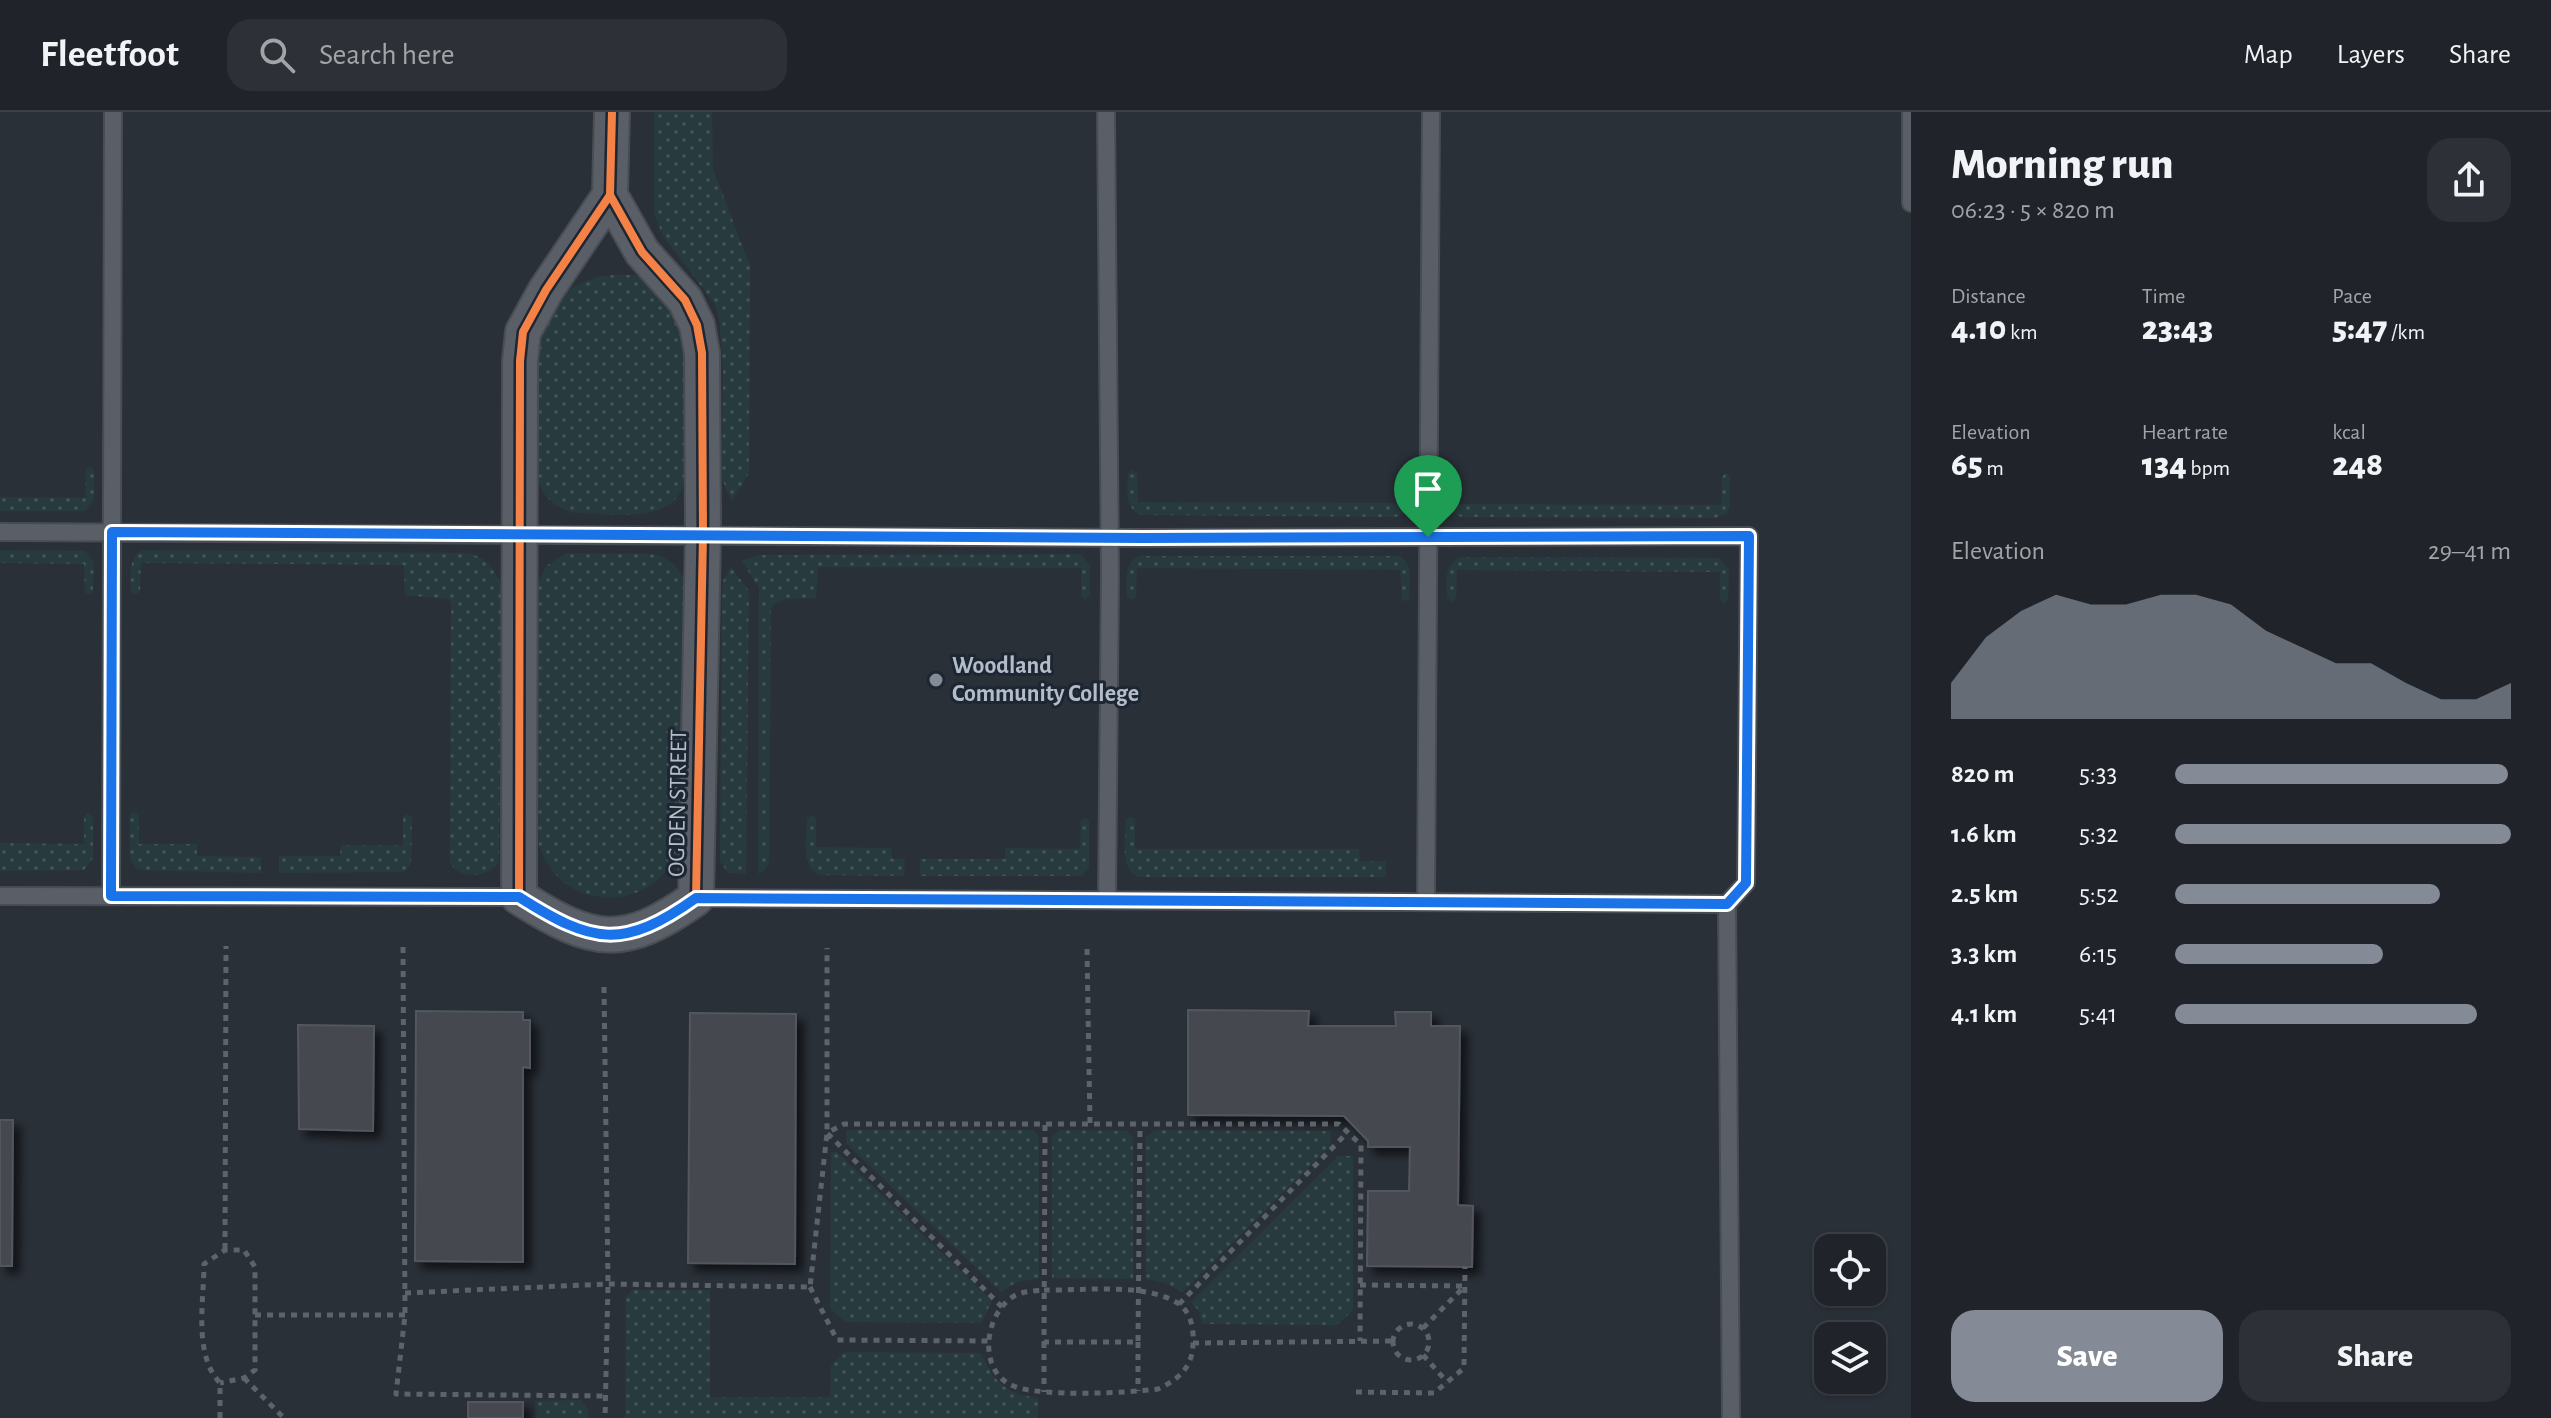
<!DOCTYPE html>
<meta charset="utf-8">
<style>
:root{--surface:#20242a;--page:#2d3036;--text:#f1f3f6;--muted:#a2a4a8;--line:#3d4147;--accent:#848b96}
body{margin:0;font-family:"Alegreya Sans",sans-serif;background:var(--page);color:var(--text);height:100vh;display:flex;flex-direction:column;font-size:30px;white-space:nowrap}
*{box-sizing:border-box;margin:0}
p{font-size:26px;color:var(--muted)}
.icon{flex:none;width:44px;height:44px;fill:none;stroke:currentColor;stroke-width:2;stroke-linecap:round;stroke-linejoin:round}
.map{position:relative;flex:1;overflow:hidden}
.details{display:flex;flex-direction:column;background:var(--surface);width:640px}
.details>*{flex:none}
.controls{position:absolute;left:1814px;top:1122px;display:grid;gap:16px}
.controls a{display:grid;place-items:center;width:72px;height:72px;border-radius:16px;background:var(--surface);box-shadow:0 2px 6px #0004,0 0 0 2px var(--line);font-size:40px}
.pin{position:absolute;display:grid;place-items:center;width:68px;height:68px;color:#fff;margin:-82px -34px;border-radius:50% 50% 50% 0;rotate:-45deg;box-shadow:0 0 8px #0007}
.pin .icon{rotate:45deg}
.round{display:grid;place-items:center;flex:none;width:84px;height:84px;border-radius:24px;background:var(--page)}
.overview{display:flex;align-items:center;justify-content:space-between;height:136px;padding:0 40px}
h1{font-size:44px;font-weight:800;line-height:60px}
.metrics{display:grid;grid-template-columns:repeat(3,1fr);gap:12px;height:136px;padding:8px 40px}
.metrics div{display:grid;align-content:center}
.metrics b{font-size:34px;font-weight:800}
.metrics small{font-size:22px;font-weight:400}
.metrics p{font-size:22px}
.chart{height:224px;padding:16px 40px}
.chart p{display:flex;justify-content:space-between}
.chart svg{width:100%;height:144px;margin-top:8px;fill:var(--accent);opacity:.7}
.action{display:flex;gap:16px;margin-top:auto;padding:16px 40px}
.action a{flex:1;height:92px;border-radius:24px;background:var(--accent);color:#fff;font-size:32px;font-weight:800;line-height:92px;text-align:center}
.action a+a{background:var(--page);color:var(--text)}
ul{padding:0 40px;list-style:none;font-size:26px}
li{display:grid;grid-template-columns:128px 96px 1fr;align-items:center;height:60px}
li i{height:20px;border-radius:10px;background:var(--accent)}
header{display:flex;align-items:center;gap:48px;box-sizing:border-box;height:112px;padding:0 40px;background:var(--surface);border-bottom:2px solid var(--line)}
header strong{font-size:38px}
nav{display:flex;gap:44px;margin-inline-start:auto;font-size:28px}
.search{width:560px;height:72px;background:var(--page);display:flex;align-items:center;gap:20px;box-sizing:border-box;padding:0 28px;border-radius:24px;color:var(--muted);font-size:30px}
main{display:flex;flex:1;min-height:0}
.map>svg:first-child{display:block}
.grass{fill:url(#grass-dots)}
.building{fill:#444950;stroke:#52575f;stroke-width:2;filter:url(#shadow)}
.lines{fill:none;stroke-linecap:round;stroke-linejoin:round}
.service-casing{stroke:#484c53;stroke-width:20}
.minor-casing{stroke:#484c53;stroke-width:38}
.path{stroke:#5d636a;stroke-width:5;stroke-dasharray:6 6;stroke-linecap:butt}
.service{stroke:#5a5e66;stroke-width:16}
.minor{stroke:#5a5e66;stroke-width:34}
.cycleway-casing{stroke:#1d2633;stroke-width:13}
.cycleway{stroke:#f48246;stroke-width:8}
.route-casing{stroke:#fff;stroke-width:16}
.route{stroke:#1a73e8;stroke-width:10}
.poi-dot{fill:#848b96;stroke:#1d2633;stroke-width:3}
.labels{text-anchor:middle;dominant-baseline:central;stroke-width:6;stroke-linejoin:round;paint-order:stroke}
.poi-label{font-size:24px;font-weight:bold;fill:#b4bcc9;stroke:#1d2633;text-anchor:start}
.street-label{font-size:24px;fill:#b4bcc9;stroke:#1d2633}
</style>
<header>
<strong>Fleetfoot</strong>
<div class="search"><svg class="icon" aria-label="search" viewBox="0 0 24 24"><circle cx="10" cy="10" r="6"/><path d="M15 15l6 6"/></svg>Search here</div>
<nav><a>Map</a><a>Layers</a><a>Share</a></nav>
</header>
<main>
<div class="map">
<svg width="1911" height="1306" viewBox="0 0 1911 1306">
<defs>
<pattern id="grass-dots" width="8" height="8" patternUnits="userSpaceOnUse" patternTransform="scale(2)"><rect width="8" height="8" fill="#273a3e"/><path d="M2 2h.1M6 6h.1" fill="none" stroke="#445559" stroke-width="1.8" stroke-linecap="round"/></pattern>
<filter id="shadow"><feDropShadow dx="7" dy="7" stdDeviation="4" flood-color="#0009"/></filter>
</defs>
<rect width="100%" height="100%" fill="#2a3038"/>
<path class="grass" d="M654 0H712L713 57 750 154 749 361 732 389 722 367 723 256 719 206 714 191 663 124 654 102Z
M613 163H635L648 168 676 203 685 232 684 369C676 414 610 401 575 401 555 396 543 386 538 367 538 339 538 312 538 285 539 225 539 171 613 163Z
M90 354 94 358V387L85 399H0V385L85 386 86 358Z
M1133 358 1137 362 1138 390 1401 391 1402 364 1406 360 1410 363C1410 380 1415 400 1395 405L1141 403C1123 395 1128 378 1128 362Z
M1453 360 1457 363 1458 392 1721 393 1722 365 1726 361 1730 365V394L1726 402 1715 406 1461 405C1444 397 1448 379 1449 363Z
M0 438 85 439 94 450 93 480 89 483 85 480 84 452 0 451Z
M143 438 467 441C486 445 494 456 501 473L499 750C489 765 460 769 450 751L451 491 448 487 405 483 404 453 141 451 140 479 135 483 131 480C131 463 127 447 143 438Z
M567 441 652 442C667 445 676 452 684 467L681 731C659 805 555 804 537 726V473L546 454Z
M1080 442 1090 453V484L1085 488 1081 484V456L818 455 816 486 786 487 773 493 771 499 769 750 765 758 758 762 759 476 741 448 759 443Z
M1140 444H1400C1414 453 1409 471 1409 486L1407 489 1402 488 1400 458 1137 456 1136 485 1132 488 1127 485C1127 469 1123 450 1140 444Z
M1460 445 1720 446 1729 458 1728 488 1724 491 1720 487V460L1457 458 1456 486 1452 490 1447 486C1447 470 1443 453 1460 445Z
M731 455 749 479 746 762 728 761 720 749 722 479 723 469Z
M88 700 93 705V746L84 758 0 759V731L84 732V705Z
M135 700 139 702V732H197V744L261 745V761L138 758 130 747V702Z
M407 702 412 705 411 752 404 760 279 761V744H340L341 733H403V705Z
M811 703 816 706V735L891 736 892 747H905L904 764 819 763C800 754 807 724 807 706Z
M1130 705 1135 707V737H1359L1360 749H1386V765H1138C1119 756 1126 726 1126 707Z
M1084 706 1089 708V756L1081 764H920V747H1005V736L1080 737 1081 709Z
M846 1018H1032L1039 1025V1166L1015 1171 1001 1180 846 1031Z
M1060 1018 1127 1019 1133 1025V1167L1052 1166V1025Z
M1155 1018 1331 1019 1330 1034 1183 1180 1165 1171 1146 1167 1145 1026Z
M831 1040H837L992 1189 981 1211 845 1210 830 1196Z
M1338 1044H1353V1198L1337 1213 1202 1212 1199 1199 1191 1190Z
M632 1178H710V1285H830L831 1254 844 1240 981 1241C994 1270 1006 1282 1038 1286V1306H625L626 1185Z
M581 1288 588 1297V1306H535V1289Z"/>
<path class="building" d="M1188 898 1309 899 1308 914H1396L1395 900H1431V914H1460L1458 1093 1473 1094 1472 1155 1367 1154 1368 1079H1409L1410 1035H1368V1029L1344 1004 1188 1003Z
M416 899 523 900V908H530V956L523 955V1150L415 1149Z
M690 901 796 902 795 1152 688 1151Z
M298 913 374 914 373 1019 299 1017Z
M0 1008H13L12 1154H0Z
M468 1290H523V1306H468Z"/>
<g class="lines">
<defs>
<path id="service" d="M1106 0 1110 462 1107 787
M1911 0V91
M0 420 1143 426 1749 424 1746 771 1727 792 696 786
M0 784 519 785
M111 784 113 0
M1426 789 1431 0
M1727 792 1731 1306"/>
<path id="minor" d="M610 83 546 178 523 220 520 249 519 785C593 832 623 838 696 786L703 423 702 241 697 213 685 188 642 140 610 83 612 0"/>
</defs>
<use href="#service" class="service-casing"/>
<use href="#minor" class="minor-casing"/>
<path class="path" d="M403 835 405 1203 396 1282 605 1284
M1087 837 1090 1013
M604 875 608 1172 605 1306
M1045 1013 1044 1230H1138L1140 1014
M225 1137 226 834
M1360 1173 1465 1174
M810 1175 837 1228 989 1229
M1044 1178C1082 1179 1147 1170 1179 1192 1191 1200 1194 1218 1193 1231 1193 1255 1178 1268 1158 1277 1125 1281 1046 1285 1016 1275 977 1262 983 1203 1014 1184 1023 1179 1034 1179 1044 1178Z
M405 1181 608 1172 810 1175 827 1021V836
M1179 1192 1347 1021
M1002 1195 827 1021 844 1012H1339L1361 1033 1360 1229
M255 1203H405
M1393 1230a18 18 0 1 1 36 0a18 18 0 1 1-36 0Z
M1423 1216 1464 1175
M1044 1230V1280
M1138 1230V1279
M1193 1231 1394 1229
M1423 1243 1447 1270
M244 1266 284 1306
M1356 1280 1434 1281 1464 1256 1465 1155
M220 1306V1271C193 1242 204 1189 204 1152L225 1138H244L255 1155V1258L244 1266 220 1271"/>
<use href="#service" class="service"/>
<use href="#minor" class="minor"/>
<defs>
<path id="cycleway" d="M610 83 546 178 523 220 520 249 519 785C593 832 623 838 696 786L703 423 702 241 697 213 685 188 642 140 610 83 612 0"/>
</defs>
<use href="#cycleway" class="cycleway-casing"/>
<use href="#cycleway" class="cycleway"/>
</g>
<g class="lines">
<defs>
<path id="route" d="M112 420 1143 426 1749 424 1746 771 1727 792 696 786C623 838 593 832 519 785L111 784Z"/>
</defs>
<use href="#route" class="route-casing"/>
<use href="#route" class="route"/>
</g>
<circle class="poi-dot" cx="936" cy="568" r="8"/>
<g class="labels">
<g class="poi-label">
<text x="952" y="554">Woodland<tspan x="952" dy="28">Community College</tspan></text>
</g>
<g class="street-label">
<text transform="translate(678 691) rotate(-89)">OGDEN STREET</text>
</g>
</g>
</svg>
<div class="controls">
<a><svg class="icon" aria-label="locate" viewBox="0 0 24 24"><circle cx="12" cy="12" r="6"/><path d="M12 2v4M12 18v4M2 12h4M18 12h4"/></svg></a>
<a><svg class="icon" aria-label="layers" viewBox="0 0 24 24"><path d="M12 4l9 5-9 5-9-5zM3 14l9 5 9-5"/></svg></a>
</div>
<div class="pin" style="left:1428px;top:425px;background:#1e9e55"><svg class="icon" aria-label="arrive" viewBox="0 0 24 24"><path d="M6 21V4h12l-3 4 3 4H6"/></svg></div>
</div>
<section class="details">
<div class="overview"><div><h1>Morning run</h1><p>06:23 · 5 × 820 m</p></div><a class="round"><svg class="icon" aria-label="share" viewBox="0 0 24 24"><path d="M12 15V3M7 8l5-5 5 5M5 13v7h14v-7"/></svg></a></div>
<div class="metrics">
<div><p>Distance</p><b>4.10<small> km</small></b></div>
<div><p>Time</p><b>23:43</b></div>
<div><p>Pace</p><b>5:47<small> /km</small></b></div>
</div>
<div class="metrics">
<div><p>Elevation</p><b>65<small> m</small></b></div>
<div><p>Heart rate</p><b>134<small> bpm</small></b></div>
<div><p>kcal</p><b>248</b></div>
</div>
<div class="chart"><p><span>Elevation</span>29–41 m</p>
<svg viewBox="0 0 160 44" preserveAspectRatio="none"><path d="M0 44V33L10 19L20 11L30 6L40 9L50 9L60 6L70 6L80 9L90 17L100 22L110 27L120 27L130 33L140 38L150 38L160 33V44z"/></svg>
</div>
<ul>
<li><b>820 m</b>5:33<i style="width:99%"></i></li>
<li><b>1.6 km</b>5:32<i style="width:100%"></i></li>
<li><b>2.5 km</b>5:52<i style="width:79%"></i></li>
<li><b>3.3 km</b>6:15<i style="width:62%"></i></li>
<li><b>4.1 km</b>5:41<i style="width:90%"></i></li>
</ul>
<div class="action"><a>Save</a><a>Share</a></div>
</section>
</main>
